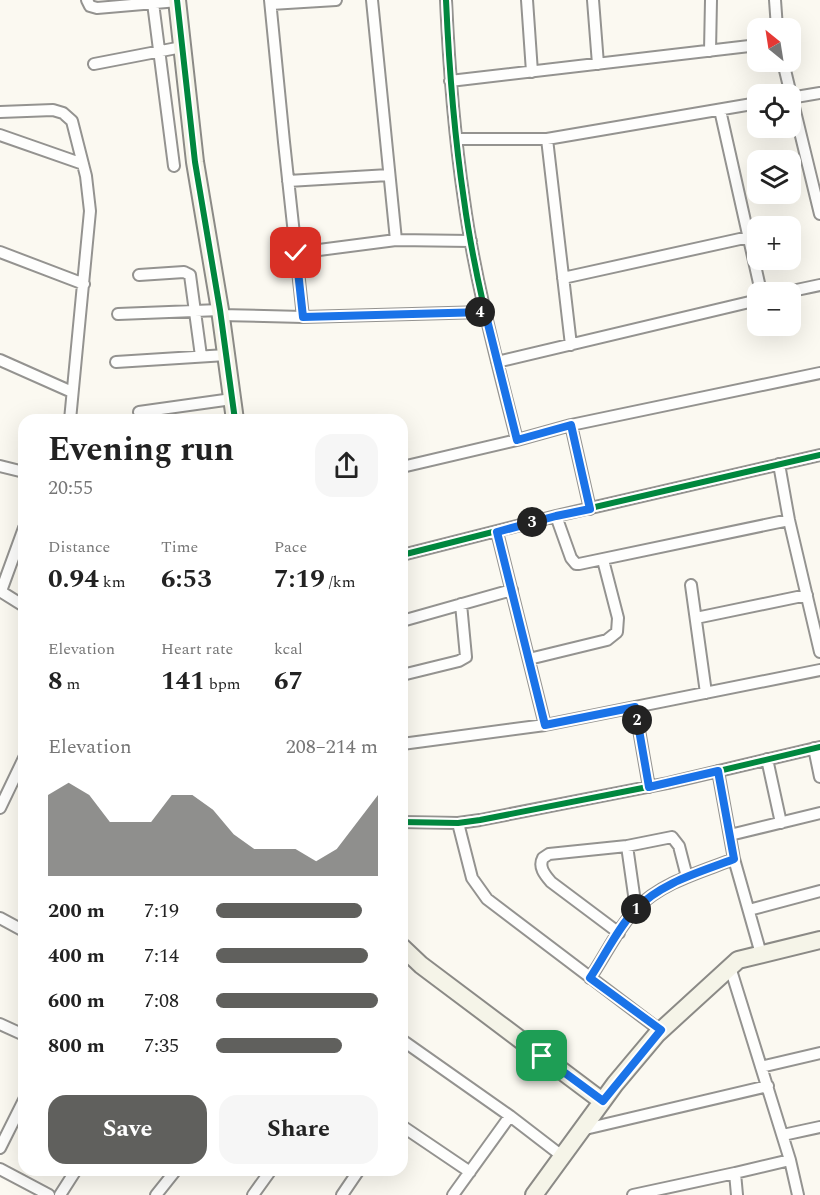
<!DOCTYPE html>
<meta charset="utf-8">
<style>
:root{--surface:#fff;--page:#f6f6f6;--text:#222;--muted:#767676;--accent:#60605d}
body{margin:0;font-family:Spectral,serif;background:var(--page);color:var(--text);height:100vh;display:flex;flex-direction:column;font-size:22px;white-space:nowrap}
*{box-sizing:border-box;margin:0}
p{font-size:20px;color:var(--muted)}
.icon{flex:none;width:33px;height:33px;fill:none;stroke:currentColor;stroke-width:2;stroke-linecap:round;stroke-linejoin:round}
.map{position:relative;flex:1;overflow:hidden}
.sheet{position:absolute;left:18px;top:414px;width:390px;height:762px;display:flex;flex-direction:column;background:var(--surface);border-radius:18px;box-shadow:0 6px 24px #0002}
.sheet>*{flex:none}
.needle{width:39px;rotate:330deg}
.tools{position:absolute;left:747px;top:18px;display:grid;gap:12px}
.tools a{display:grid;place-items:center;width:54px;height:54px;border-radius:12px;background:var(--surface);box-shadow:0 6px 24px #0002;font-size:30px}
.pin{position:absolute;display:grid;place-items:center;width:51px;height:51px;color:#fff;margin:-26px;border-radius:12px;box-shadow:0 3px 9px #0006}
.km{position:absolute;width:30px;height:30px;margin:-15px;border-radius:50%;background:#222;color:#fff;font-size:16px;line-height:30px;text-align:center}
.round{display:grid;place-items:center;flex:none;width:63px;height:63px;border-radius:18px;background:var(--page)}
.headline{display:flex;align-items:center;justify-content:space-between;height:102px;padding:0 30px}
h1{font-size:33px;font-weight:700;line-height:45px}
.figures{display:grid;grid-template-columns:repeat(3,1fr);gap:9px;height:102px;padding:6px 30px}
.figures div{display:grid;align-content:center}
.figures b{font-size:26px;font-weight:700}
.figures small{font-size:16px;font-weight:400}
.figures p{font-size:16px}
.chart{height:168px;padding:12px 30px}
.chart p{display:flex;justify-content:space-between}
.chart svg{width:100%;height:108px;margin-top:6px;fill:var(--accent);opacity:.7}
.primary-button{display:flex;gap:12px;margin-top:auto;padding:12px 30px}
.primary-button a{flex:1;height:69px;border-radius:18px;background:var(--accent);color:#fff;font-size:24px;font-weight:700;line-height:69px;text-align:center}
.primary-button a+a{background:var(--page);color:var(--text)}
ul{padding:0 30px;list-style:none;font-size:20px}
li{display:grid;grid-template-columns:96px 72px 1fr;align-items:center;height:45px}
li i{height:15px;border-radius:8px;background:var(--accent)}
.map>svg:first-child{display:block}
.lines{fill:none;stroke-linecap:round;stroke-linejoin:round}
.street-casing{stroke:#949390;stroke-width:14}
.secondary-casing{stroke:#8b8a86;stroke-width:20}
.street{stroke:#fefefd;stroke-width:10}
.secondary{stroke:#f5f4e8;stroke-width:16}
.cycleway-casing{stroke:#fff;stroke-width:10}
.cycleway{stroke:#00873e;stroke-width:6}
.route-casing{stroke:#fff;stroke-width:12}
.route{stroke:#1a73e8;stroke-width:8}
</style>
<div class="map">
<svg width="820" height="1195" viewBox="0 0 820 1195">
<rect width="100%" height="100%" fill="#fbf9f1"/>
<g class="lines">
<defs>
<path id="street" d="M87 0 90 6 97 8 178 1
M270 0 284 142 303 317
M372 0 396 240
M446 0C449 67 454 133 464 200 475 281 497 361 517 440
M527 0 532 72
M593 0 598 64
M775 0 777 28
M153 3 174 166
M271 4 336 0
M710 51 711 0
M783 62 820 214
M94 64 182 47
M450 81 758 45
M790 98 820 93
M720 110 761 292
M0 112 53 110 63 113 72 121 86 176 90 211 70 420
M0 135 83 164
M457 139H547L758 103
M547 139 571 345
M288 181 389 175
M0 252 84 284
M296 253 396 240 471 241
M139 275 184 272 190 275 201 356
M563 278 749 237
M787 292 820 285
M118 314 220 310
M220 315 303 317 485 312
M0 360 72 392
M116 362 226 355
M497 362 758 300
M139 412 232 399
M571 425 590 509
M779 464 789 520 820 652
M0 466 24 472
M402 467 517 440 571 425 820 373
M556 516 571 558 576 564H579L789 520
M497 532 545 725
M402 555 556 516 820 455
M691 585 706 693
M0 591 24 606
M1 591 24 528
M696 618 807 595
M402 621 512 590
M529 659 607 640 617 632 618 618 603 560
M402 675 459 661 466 657 461 604
M635 707 649 787
M402 744 545 725 820 670
M814 748 820 777
M767 759 781 823
M718 771 734 859 761 954
M0 808 24 758
M402 822 458 823 480 820 668 783 820 747
M458 823 472 878 487 899 661 1031
M730 835 820 813
M627 846 636 909
M749 910 820 891
M0 918 24 931
M619 933 551 882C545 875 538 867 543 858L549 854 627 846 672 837 679 846 687 877
M730 967 790 1160 735 1173
M590 978C604 958 619 926 636 909 662 882 701 872 734 859
M0 1024 24 1035
M402 1040 510 1116 562 1156
M761 1067 820 1053
M402 1126 470 1172
M581 1130 768 1086
M783 1135 820 1127
M0 1148 24 1100
M790 1160 798 1195
M0 1169 49 1195
M60 1195 76 1170
M156 1195 176 1170
M253 1195 271 1170
M342 1195 359 1170
M453 1195 510 1116
M633 1195 735 1173 737 1195"/>
<path id="secondary" d="M177 0 195 162 220 310 235 420
M402 947 421 965 602 1101
M534 1195 615 1084 657 1034 738 960 820 940"/>
</defs>
<use href="#street" class="street-casing"/>
<use href="#secondary" class="secondary-casing"/>
<use href="#street" class="street"/>
<use href="#secondary" class="secondary"/>
<defs>
<path id="cycleway" d="M177 0 195 162 220 310 235 420
M446 0C449 67 454 133 464 200 475 281 497 361 517 440
M402 555 556 516 820 455
M402 822 458 823 480 820 668 783 820 747"/>
</defs>
<use href="#cycleway" class="cycleway-casing"/>
<use href="#cycleway" class="cycleway"/>
</g>
<g class="lines">
<defs>
<path id="route" d="M296 253 303 317 485 312 517 440 571 425 590 509 556 516 497 532 545 725 635 707 649 787 718 771 734 859C701 872 662 882 636 909 619 926 604 957 590 978L661 1030 603 1101 542 1056"/>
</defs>
<use href="#route" class="route-casing"/>
<use href="#route" class="route"/>
</g>
</svg>
<div class="tools">
<a><svg class="needle" viewBox="-14 -14 28 28"><path d="M0-13l5 13h-10z" fill="#e53935"/><path d="M0 13l5-13h-10z" fill="#767676"/></svg></a>
<a><svg class="icon" aria-label="locate" viewBox="0 0 24 24"><circle cx="12" cy="12" r="6"/><path d="M12 2v4M12 18v4M2 12h4M18 12h4"/></svg></a>
<a><svg class="icon" aria-label="layers" viewBox="0 0 24 24"><path d="M12 4l9 5-9 5-9-5zM3 14l9 5 9-5"/></svg></a>
<a>+</a>
<a>−</a>
</div>
<div class="pin" style="left:542px;top:1056px;background:#1e9e55"><svg class="icon" aria-label="arrive" viewBox="0 0 24 24"><path d="M6 21V4h12l-3 4 3 4H6"/></svg></div>
<div class="pin" style="left:296px;top:253px;background:#d93025"><svg class="icon" aria-label="check" viewBox="0 0 24 24"><path d="M5 12l5 5 9-10"/></svg></div>
<b class="km" style="left:636px;top:909px">1</b>
<b class="km" style="left:637px;top:720px">2</b>
<b class="km" style="left:532px;top:522px">3</b>
<b class="km" style="left:480px;top:312px">4</b>
<section class="sheet">
<div class="headline"><div><h1>Evening run</h1><p>20:55</p></div><a class="round"><svg class="icon" aria-label="share" viewBox="0 0 24 24"><path d="M12 15V3M7 8l5-5 5 5M5 13v7h14v-7"/></svg></a></div>
<div class="figures">
<div><p>Distance</p><b>0.94<small> km</small></b></div>
<div><p>Time</p><b>6:53</b></div>
<div><p>Pace</p><b>7:19<small> /km</small></b></div>
</div>
<div class="figures">
<div><p>Elevation</p><b>8<small> m</small></b></div>
<div><p>Heart rate</p><b>141<small> bpm</small></b></div>
<div><p>kcal</p><b>67</b></div>
</div>
<div class="chart"><p><span>Elevation</span>208–214 m</p>
<svg viewBox="0 0 160 44" preserveAspectRatio="none"><path d="M0 44V11L10 6L20 11L30 22L40 22L50 22L60 11L70 11L80 17L90 27L100 33L110 33L120 33L130 38L140 33L150 22L160 11V44z"/></svg>
</div>
<ul>
<li><b>200 m</b>7:19<i style="width:90%"></i></li>
<li><b>400 m</b>7:14<i style="width:94%"></i></li>
<li><b>600 m</b>7:08<i style="width:100%"></i></li>
<li><b>800 m</b>7:35<i style="width:78%"></i></li>
</ul>
<div class="primary-button"><a>Save</a><a>Share</a></div>
</section>
</div>
